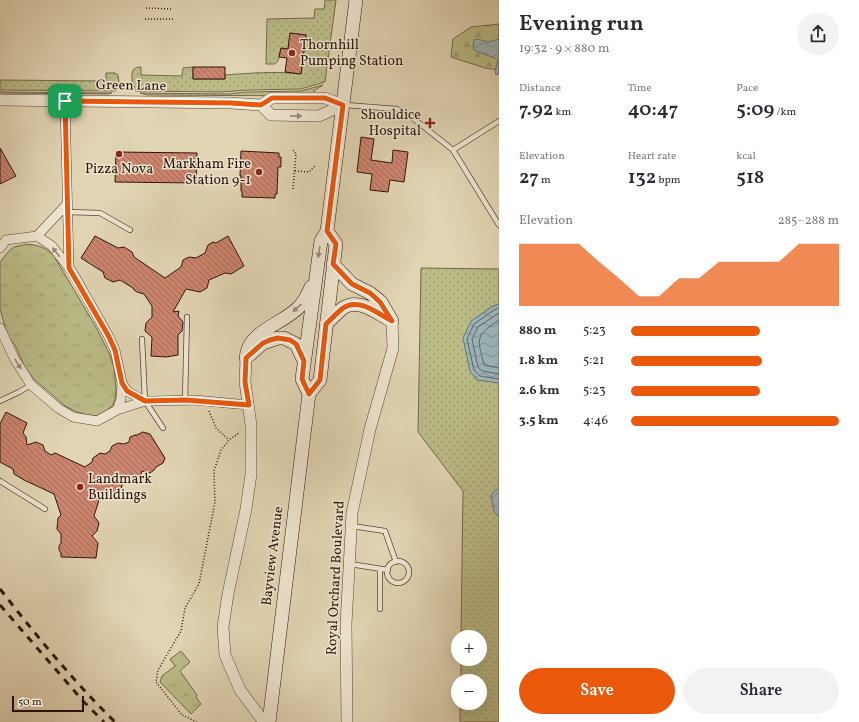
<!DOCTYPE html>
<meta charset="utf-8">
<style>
:root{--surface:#fff;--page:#f2f2f3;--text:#2b2b33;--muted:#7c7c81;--accent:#ea580c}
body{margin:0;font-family:Vollkorn,serif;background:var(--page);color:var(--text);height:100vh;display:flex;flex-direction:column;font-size:15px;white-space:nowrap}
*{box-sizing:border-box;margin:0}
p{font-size:13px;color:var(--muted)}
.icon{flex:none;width:22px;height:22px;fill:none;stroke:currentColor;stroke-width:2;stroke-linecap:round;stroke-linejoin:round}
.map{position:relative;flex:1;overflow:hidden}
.panel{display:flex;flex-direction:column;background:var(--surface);width:360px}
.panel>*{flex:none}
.tools{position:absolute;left:451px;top:630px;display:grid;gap:8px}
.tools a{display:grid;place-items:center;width:36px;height:36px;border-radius:50%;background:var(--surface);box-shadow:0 4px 16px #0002;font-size:20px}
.scale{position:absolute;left:12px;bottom:10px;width:72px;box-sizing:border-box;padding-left:4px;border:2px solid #2e150c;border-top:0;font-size:11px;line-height:14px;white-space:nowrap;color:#2e150c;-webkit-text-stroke:3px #ece3ce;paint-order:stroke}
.pin{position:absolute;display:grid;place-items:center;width:34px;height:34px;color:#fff;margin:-17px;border-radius:8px;box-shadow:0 2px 6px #0006}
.round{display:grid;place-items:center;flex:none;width:42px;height:42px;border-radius:21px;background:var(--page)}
.head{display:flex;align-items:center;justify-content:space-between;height:68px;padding:0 20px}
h1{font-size:22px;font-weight:600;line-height:30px}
.figures{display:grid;grid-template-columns:repeat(3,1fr);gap:6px;height:68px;padding:4px 20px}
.figures div{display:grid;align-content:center}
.figures b{font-size:20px;font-weight:600}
.figures small{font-size:11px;font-weight:400}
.figures p{font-size:11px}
.chart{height:112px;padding:8px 20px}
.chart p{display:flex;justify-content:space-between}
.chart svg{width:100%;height:72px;margin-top:4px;fill:var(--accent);opacity:.7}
.button{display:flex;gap:8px;margin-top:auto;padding:8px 20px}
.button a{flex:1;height:46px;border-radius:24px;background:var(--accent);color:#fff;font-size:16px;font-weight:600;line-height:46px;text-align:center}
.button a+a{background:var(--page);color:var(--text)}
ul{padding:0 20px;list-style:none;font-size:13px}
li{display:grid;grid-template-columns:64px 48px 1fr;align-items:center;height:30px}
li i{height:10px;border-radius:5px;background:var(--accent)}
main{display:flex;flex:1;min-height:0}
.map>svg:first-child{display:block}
.grass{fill:url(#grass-dots);stroke:#74684a}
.forest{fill:url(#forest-firs);stroke:#74684a}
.park{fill:url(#park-tufts);stroke:#74684a}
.water{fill:url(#water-waves);stroke:#6f7574}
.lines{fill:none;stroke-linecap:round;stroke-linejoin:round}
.shore{stroke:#646562;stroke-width:1}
.building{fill:url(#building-back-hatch);stroke:#2e150c}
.service-casing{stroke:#5b4536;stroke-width:6}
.minor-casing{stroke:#5b4536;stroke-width:10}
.tertiary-casing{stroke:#5b4536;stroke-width:12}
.secondary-casing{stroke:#2e150c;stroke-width:14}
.path{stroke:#2e150c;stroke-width:1.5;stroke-dasharray:1 2;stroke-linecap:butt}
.service{stroke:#ece3ce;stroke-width:4.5}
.minor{stroke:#ece3ce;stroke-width:9}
.tertiary{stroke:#ece3ce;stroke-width:11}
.secondary{stroke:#ece3ce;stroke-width:13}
.rail{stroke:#2e150c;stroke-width:3;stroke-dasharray:7 7;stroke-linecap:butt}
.oneway{fill:#968677}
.route-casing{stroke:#fff;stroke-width:8}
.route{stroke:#ea580c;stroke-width:5}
.poi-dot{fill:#8f2418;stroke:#ece3ce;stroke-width:1.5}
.labels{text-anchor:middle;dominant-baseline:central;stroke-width:3;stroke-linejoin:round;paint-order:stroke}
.poi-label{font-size:14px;fill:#2e150c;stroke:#ece3ce;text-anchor:start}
.street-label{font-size:14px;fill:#2e150c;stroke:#ece3ce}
</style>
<main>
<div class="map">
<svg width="499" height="722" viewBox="0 0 499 722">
<defs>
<pattern id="grass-dots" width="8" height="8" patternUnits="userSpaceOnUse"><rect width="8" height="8" fill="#babb87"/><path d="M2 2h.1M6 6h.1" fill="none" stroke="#a0a073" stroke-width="1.8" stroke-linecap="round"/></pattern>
<pattern id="forest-firs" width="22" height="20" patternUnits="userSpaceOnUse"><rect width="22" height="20" fill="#babb87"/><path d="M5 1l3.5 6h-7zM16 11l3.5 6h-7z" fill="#a0a073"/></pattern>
<pattern id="park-tufts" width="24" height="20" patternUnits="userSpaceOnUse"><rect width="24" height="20" fill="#babb87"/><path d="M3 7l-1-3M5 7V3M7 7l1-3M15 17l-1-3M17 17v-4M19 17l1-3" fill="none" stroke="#a0a073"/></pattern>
<pattern id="water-waves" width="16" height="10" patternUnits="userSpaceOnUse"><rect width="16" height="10" fill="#9bb5b9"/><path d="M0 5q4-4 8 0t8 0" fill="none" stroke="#7f9295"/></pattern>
<pattern id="building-back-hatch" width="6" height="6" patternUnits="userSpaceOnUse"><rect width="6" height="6" fill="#cb846d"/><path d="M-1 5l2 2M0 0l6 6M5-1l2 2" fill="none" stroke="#a56b58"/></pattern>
</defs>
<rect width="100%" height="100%" fill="#e1d4b3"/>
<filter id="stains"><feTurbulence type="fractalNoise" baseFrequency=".005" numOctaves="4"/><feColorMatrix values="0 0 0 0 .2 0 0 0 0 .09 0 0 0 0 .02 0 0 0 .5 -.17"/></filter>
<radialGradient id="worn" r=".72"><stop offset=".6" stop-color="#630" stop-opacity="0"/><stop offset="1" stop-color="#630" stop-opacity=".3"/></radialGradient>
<path class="grass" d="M325 0H336L325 82 301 89 249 90 222 92 136 91C131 83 128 66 141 67V75L182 76 183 68 193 67V79H225V75C251 73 276 71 301 74L306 35 290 33 288 49 281 48 278 61 275 64H266L267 19 314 18 315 9H324Z
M106 73H115L118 75 119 83 116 91 0 90V80L106 81Z
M323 85 314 91 313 96 147 95 140 93 227 94 247 92 301 91Z
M0 92 112 93 107 94 0 93Z
M421 268 499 269V722H460V703H480V681H461V659H480V637H461L463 491 418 432Z"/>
<path class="forest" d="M499 24V70L485 68 451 57 453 39 471 27Z"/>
<path class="park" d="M27 244C38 245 47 248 54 256L97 329 109 353 114 367 116 390 115 399 113 405 101 416H92L77 412 65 406 56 398 37 382 26 370 15 345 8 337 0 309V262L9 251 14 247Z
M181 651 190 662 180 671 197 695 196 697 201 704 191 714 160 682 162 676 175 666 170 659Z"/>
<path class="water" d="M478 39 488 42 499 39V73L496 75 495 71 498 60 497 59 474 50 473 47 474 40Z
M499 304V383L477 380 470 371 463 338 471 321 493 306Z
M499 489V517L494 512 491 496 495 490Z"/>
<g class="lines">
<path class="shore" d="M499 308 494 310 474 324 467 339 474 370 480 376 499 379
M499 313 478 327 472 339 478 367 482 371 499 374
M499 320C475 336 477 337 484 365L499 368"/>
</g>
<path class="building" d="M290 33 306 35 301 74 285 72 287 58 279 57 281 48 288 49Z
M193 67H225V79H193Z
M361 137 374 139 371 160 392 163 393 150 408 152 404 182 390 180 388 192 370 190 372 174 357 172Z
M0 148 16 176 0 184Z
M241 151 279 153V157H281V167H278L277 194H275V198L242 197V191H241V176H240Z
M116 152 197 153 196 183 115 182Z
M95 236 118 248 124 247 132 252 134 257 165 278 181 267 183 260 189 257 196 258 205 253 208 245 213 242 216 243 228 236 244 266 231 274 225 273 209 280 207 288 200 292 186 289 173 312 179 311 178 316 183 322 182 331 178 335V355L166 357 151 356 152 337 145 331 146 323 152 317V306L144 294 137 292 134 290 133 288 120 280 113 282 105 278 103 272 81 258Z
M6 412 27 423 23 433 26 437 27 445 36 442 43 445 45 451 51 455 55 453 85 467 92 462 93 458 100 453 105 454 110 451 112 446 118 443 124 444 129 442 130 437 135 435H137L143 432 150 434 165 458 163 463 156 467 154 470 150 473 142 471 139 480 131 483 123 481 121 490 113 493 109 492 100 497 94 516 99 523 97 531 92 536 98 543 96 558 61 557V553L59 550V546L61 543V534L57 529 58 518 61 515 54 494 24 480 14 474 13 469 0 462V424Z"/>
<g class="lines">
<defs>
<path id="service" d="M345 105 397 109 414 119 453 150 499 225
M453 150 499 121
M67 212 100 213 130 230
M142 339 145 401 163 428
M185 400 187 317
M0 401 19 392 31 385
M0 481 45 509
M352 526 385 531 396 562
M387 572a11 11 0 1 1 22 0a11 11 0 1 1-22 0Z
M350 564 388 570
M380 609V569"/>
<path id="minor" d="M65 101 69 268
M0 248 6 240 37 236 67 204
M0 328 14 358 31 385 58 408 73 417 97 421 117 410 121 399 122 383 115 350 108 335 73 273 52 246 37 236
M122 383 127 391 145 401
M117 410 145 401H153L195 400 249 405"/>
<path id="tertiary" d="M0 100 231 103 261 105 271 115 319 116 343 105
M261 105 272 98H325L343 105
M246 358 245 382 251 425V474L246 509 228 594 223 627 225 655 240 690 264 722
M347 722 346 624 352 513 370 429 393 348 392 321"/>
<path id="secondary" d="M333 264 352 284 370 293 381 302 392 321
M326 324C331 319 337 313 343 308 359 297 378 314 392 321
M247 357 263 343 278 338H284L296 344 304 361
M246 358C248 330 284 324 300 306 305 300 308 294 311 287
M309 394 320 380 336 244 327 231
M269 722 309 394 302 379 321 241 327 231 356 0"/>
</defs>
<use href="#service" class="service-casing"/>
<use href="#minor" class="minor-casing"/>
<use href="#tertiary" class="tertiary-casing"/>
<use href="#secondary" class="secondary-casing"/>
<path class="path" d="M146 8 173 9
M145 19H173
M295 171 309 172 315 166
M293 189 296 154 293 150
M209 411 216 428 229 440
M197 722 182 715 156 682 158 670 181 631 185 608 199 584 215 502 214 471 221 450 229 440 239 433"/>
<use href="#service" class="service"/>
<use href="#minor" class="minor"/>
<use href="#tertiary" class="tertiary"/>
<use href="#secondary" class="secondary"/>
<path class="rail" d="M0 589C36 635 73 681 115 722
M0 605 83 701 104 722"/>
</g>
<defs><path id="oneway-solid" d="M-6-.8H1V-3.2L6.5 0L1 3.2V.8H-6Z"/></defs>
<g class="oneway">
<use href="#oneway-solid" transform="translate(296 116) rotate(1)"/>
<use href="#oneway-solid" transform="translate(56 252) rotate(-128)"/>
<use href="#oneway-solid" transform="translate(319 252) rotate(98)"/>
<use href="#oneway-solid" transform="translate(297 308) rotate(138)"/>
<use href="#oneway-solid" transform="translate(18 364) rotate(58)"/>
</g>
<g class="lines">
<defs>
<path id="route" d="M272 98H325L343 105 327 231 336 244 333 264 352 284 370 293 380 302 392 321C378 314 359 297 343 308 337 313 331 319 326 324L320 380 309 394 302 379 304 361 296 344 290 340 278 338 270 340 263 343 246 358 245 382 249 405 185 400 145 401 127 391 122 383 115 350 108 335 69 268 65 101 231 103 261 105Z"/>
</defs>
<use href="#route" class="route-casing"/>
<use href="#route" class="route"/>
</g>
<g class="poi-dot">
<circle cx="292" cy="53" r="4"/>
<path d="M428 117h4v4h4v4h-4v4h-4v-4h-4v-4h4z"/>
<circle cx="119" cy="154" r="4"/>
<circle cx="259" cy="172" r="4"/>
<circle cx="80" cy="487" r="4"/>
</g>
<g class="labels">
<g class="poi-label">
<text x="300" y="45">Thornhill<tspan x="300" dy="16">Pumping Station</tspan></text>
<text x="421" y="115" text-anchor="end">Shouldice<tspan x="421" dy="16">Hospital</tspan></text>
<text x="251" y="164" text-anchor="end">Markham Fire<tspan x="251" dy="16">Station 9-1</tspan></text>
<text x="119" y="169" text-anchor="middle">Pizza Nova</text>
<text x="88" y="479">Landmark<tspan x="88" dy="16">Buildings</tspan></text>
</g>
<g class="street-label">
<text transform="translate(131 86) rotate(1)">Green Lane</text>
<text transform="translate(273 556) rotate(-83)">Bayview Avenue</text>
<text transform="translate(336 578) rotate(-87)">Royal Orchard Boulevard</text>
</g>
</g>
<rect width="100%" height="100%" filter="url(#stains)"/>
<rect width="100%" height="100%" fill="url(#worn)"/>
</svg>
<div class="tools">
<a>+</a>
<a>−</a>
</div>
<div class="scale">50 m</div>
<div class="pin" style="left:65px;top:101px;background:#1e9e55"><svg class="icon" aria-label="arrive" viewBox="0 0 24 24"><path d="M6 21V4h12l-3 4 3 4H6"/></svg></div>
</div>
<section class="panel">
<div class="head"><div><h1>Evening run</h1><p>19:32 · 9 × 880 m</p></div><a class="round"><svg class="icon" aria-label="share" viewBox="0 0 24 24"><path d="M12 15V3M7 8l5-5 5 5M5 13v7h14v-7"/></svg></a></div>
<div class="figures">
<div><p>Distance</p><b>7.92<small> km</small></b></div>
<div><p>Time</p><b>40:47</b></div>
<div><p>Pace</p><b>5:09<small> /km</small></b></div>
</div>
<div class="figures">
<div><p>Elevation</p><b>27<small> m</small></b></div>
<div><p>Heart rate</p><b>132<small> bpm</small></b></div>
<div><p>kcal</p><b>518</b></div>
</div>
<div class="chart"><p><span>Elevation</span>285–288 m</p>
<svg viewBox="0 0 160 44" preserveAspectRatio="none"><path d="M0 44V6L10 6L20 6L30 6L40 17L50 27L60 38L70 38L80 27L90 27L100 17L110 17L120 17L130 17L140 6L150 6L160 6V44z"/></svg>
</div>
<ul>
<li><b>880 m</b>5:23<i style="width:62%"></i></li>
<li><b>1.8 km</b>5:21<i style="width:63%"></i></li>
<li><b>2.6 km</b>5:23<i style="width:62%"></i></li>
<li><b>3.5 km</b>4:46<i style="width:100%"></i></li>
</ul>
<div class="button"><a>Save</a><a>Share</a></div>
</section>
</main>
